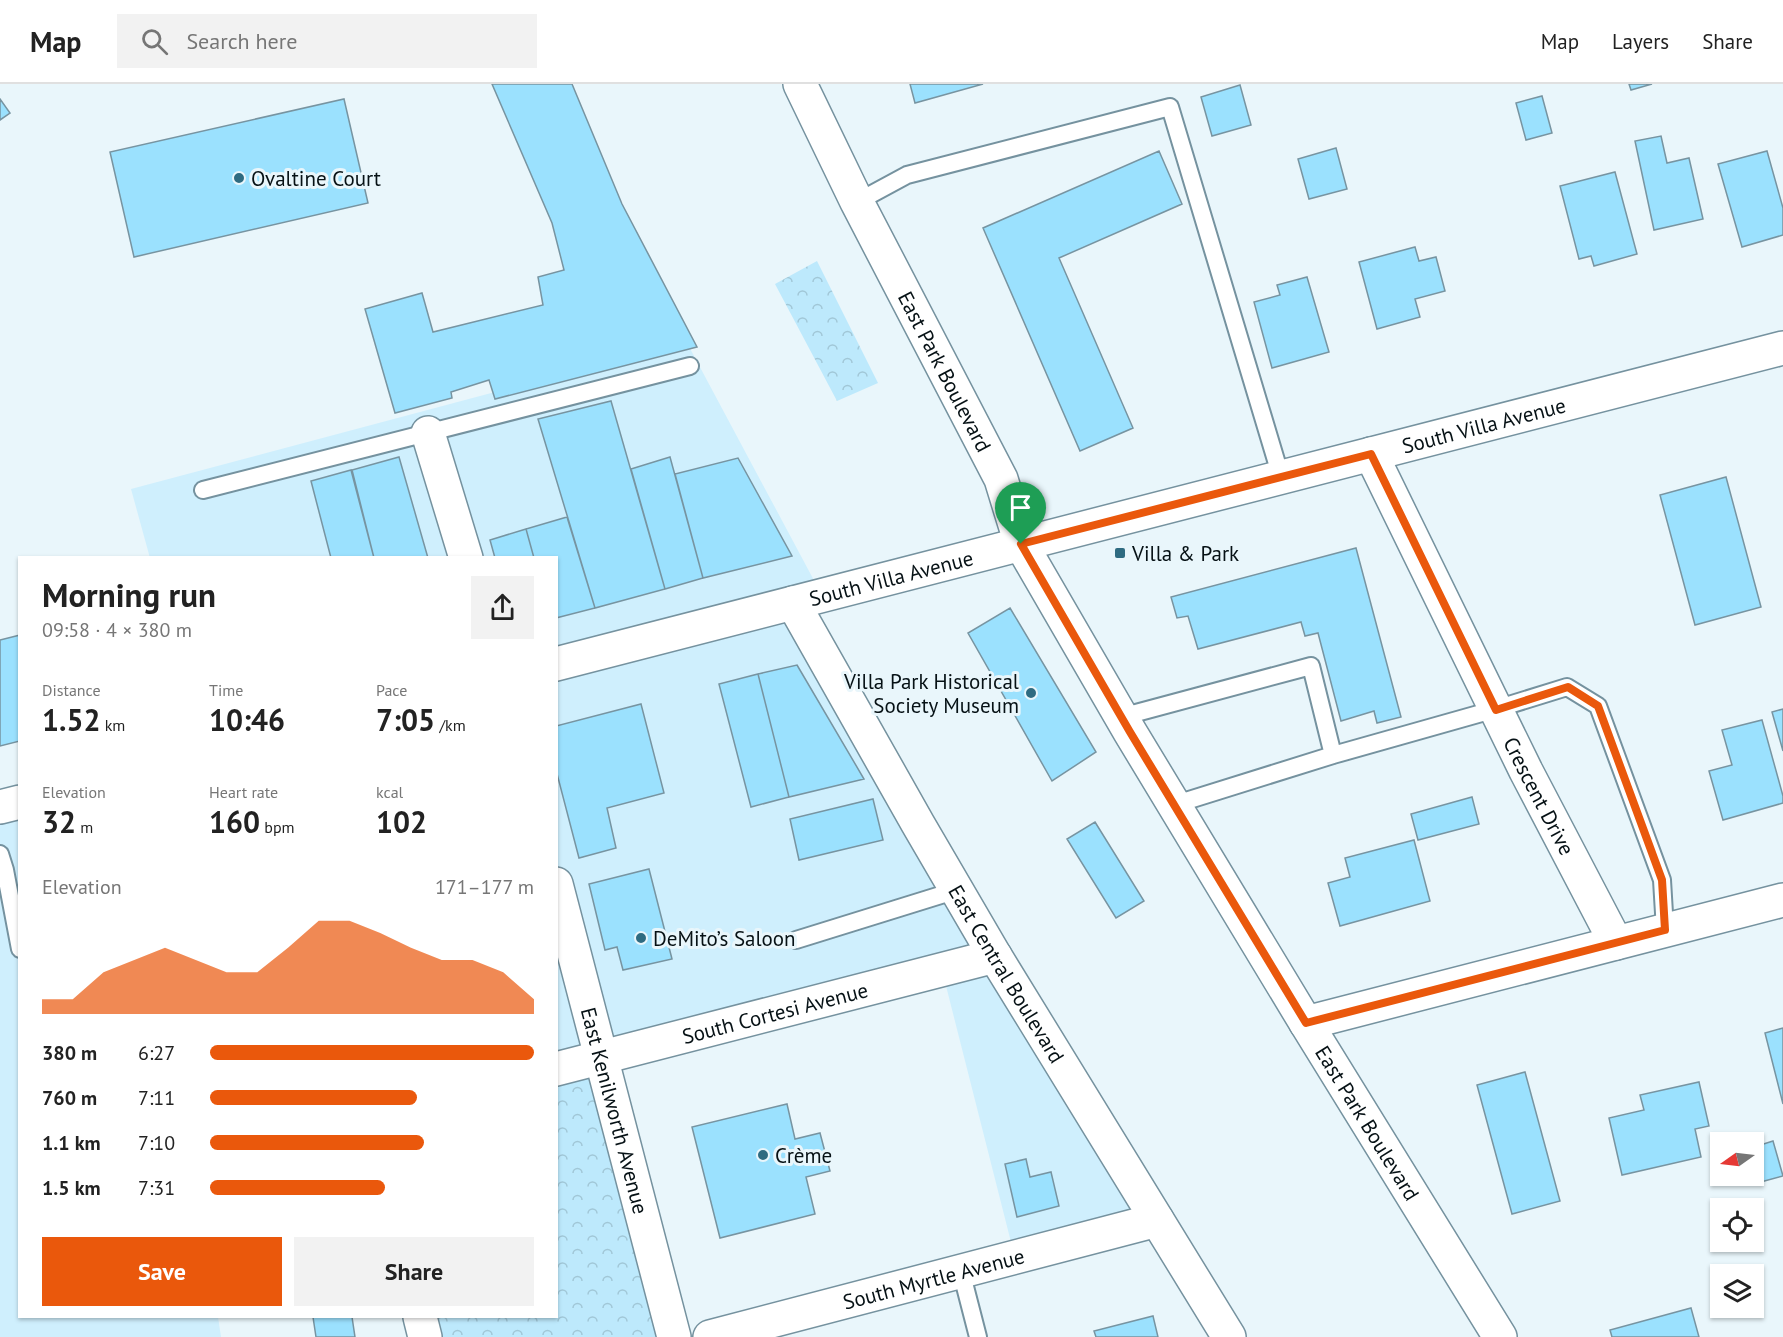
<!DOCTYPE html>
<meta charset="utf-8">
<style>
:root{--surface:#fff;--page:#f2f2f2;--text:#222;--muted:#767676;--line:#e0e0e0;--accent:#ea580c}
body{margin:0;font-family:"PT Sans",sans-serif;background:var(--page);color:var(--text);height:100vh;display:flex;flex-direction:column;font-size:22px;white-space:nowrap}
*{box-sizing:border-box;margin:0}
p{font-size:20px;color:var(--muted)}
.icon{flex:none;width:33px;height:33px;fill:none;stroke:currentColor;stroke-width:2;stroke-linecap:round;stroke-linejoin:round}
.map{position:relative;flex:1;overflow:hidden}
.drawer{position:absolute;left:18px;top:472px;width:540px;height:762px;display:flex;flex-direction:column;background:var(--surface);border-radius:0px;box-shadow:0 2px 4px #0004}
.drawer>*{flex:none}
.needle{width:39px;rotate:256deg}
.controls{position:absolute;left:1710px;top:1048px;display:grid;gap:12px}
.controls a{display:grid;place-items:center;width:54px;height:54px;border-radius:0px;background:var(--surface);box-shadow:0 2px 4px #0004;font-size:30px}
.pin{position:absolute;display:grid;place-items:center;width:51px;height:51px;color:#fff;margin:-62px -26px;border-radius:50% 50% 50% 0;rotate:-45deg;box-shadow:0 0 6px #0007}
.pin .icon{rotate:45deg}
.round{display:grid;place-items:center;flex:none;width:63px;height:63px;border-radius:0px;background:var(--page)}
.overview{display:flex;align-items:center;justify-content:space-between;height:102px;padding:0 24px}
h1{font-size:33px;font-weight:700;line-height:45px}
.metrics{display:grid;grid-template-columns:repeat(3,1fr);gap:9px;height:102px;padding:6px 24px}
.metrics div{display:grid;align-content:center}
.metrics b{font-size:30px;font-weight:700}
.metrics small{font-size:16px;font-weight:400}
.metrics p{font-size:16px}
.chart{height:168px;padding:12px 24px}
.chart p{display:flex;justify-content:space-between}
.chart svg{width:100%;height:108px;margin-top:6px;fill:var(--accent);opacity:.7}
.action{display:flex;gap:12px;margin-top:auto;padding:12px 24px}
.action a{flex:1;height:69px;border-radius:0px;background:var(--accent);color:#fff;font-size:24px;font-weight:700;line-height:69px;text-align:center}
.action a+a{background:var(--page);color:var(--text)}
ul{padding:0 24px;list-style:none;font-size:20px}
li{display:grid;grid-template-columns:96px 72px 1fr;align-items:center;height:45px}
li i{height:15px;border-radius:8px;background:var(--accent)}
header{display:flex;align-items:center;gap:36px;box-sizing:border-box;height:84px;padding:0 30px;background:var(--surface);border-bottom:2px solid var(--line)}
header strong{font-size:28px}
nav{display:flex;gap:33px;margin-inline-start:auto;font-size:21px}
.search{width:420px;height:54px;background:var(--page);display:flex;align-items:center;gap:15px;box-sizing:border-box;padding:0 21px;border-radius:0px;color:var(--muted);font-size:22px}
.map>svg:first-child{display:block}
.built{fill:#cfeffd}
.park{fill:url(#park-crowns)}
.building{fill:#9be1fe;stroke:#7794a1;stroke-width:1.5}
.lines{fill:none;stroke-linecap:round;stroke-linejoin:round}
.lane-casing{stroke:#75929f;stroke-width:20}
.street-casing{stroke:#75929f;stroke-width:36}
.lane{stroke:#fff;stroke-width:16}
.street{stroke:#fff;stroke-width:33}
.route-casing{stroke:#fff;stroke-width:12}
.route{stroke:#ea580c;stroke-width:8}
.poi-dot{fill:#2e6b81;stroke:#e9f6fb;stroke-width:2}
.labels{text-anchor:middle;dominant-baseline:central;stroke-width:6;stroke-linejoin:round;paint-order:stroke}
.poi-label{font-size:21px;fill:#061115;stroke:#e9f6fb;text-anchor:start}
.street-label{font-size:21px;fill:#061115;stroke:#e9f6fb}
</style>
<header>
<strong>Map</strong>
<div class="search"><svg class="icon" aria-label="search" viewBox="0 0 24 24"><circle cx="10" cy="10" r="6"/><path d="M15 15l6 6"/></svg>Search here</div>
<nav><a>Map</a><a>Layers</a><a>Share</a></nav>
</header>
<div class="map">
<svg width="1783" height="1253" viewBox="0 0 1783 1253">
<defs>
<pattern id="park-crowns" width="20" height="18" patternUnits="userSpaceOnUse" patternTransform="scale(1.5)"><rect width="20" height="18" fill="#bde9fc"/><path d="M2 6a3 3 0 1 1 6 0M12 15a3 3 0 1 1 6 0" fill="none" stroke="#a1c7d7"/></pattern>
</defs>
<rect width="100%" height="100%" fill="#e9f6fb"/>
<path class="built" d="M686 257 817 502 557 569 556 474H150L131 405Z
M787 532 982 866 557 973V593Z
M19 734 20 1233H218L221 1253H0V738Z
M987 882 1143 1131 1013 1166 944 894Z"/>
<path class="park" d="M817 177 878 299 837 317 775 200Z
M596 986 664 1253H435L431 1233H556L557 996Z"/>
<path class="building" d="M492 0H572L622 120 697 263 495 315 489 296 451 308 452 314 395 329 365 225 422 209 433 248 543 221 538 193 564 186 552 139Z
M910 0H983L915 19Z
M1629 0H1652L1631 6Z
M1240 1 1251 41 1212 52 1201 13Z
M1542 12 1552 49 1526 56 1516 19Z
M0 15 10 29 0 36Z
M344 15 368 119 134 173 110 68Z
M1661 52 1667 79 1689 74 1703 135 1654 146 1635 57Z
M1336 64 1347 105 1309 115 1298 75Z
M1159 67 1182 120 1059 174 1133 344 1080 367 983 144Z
M1767 67 1783 124V151L1742 163 1718 80Z
M1615 88 1637 170 1594 182 1591 172 1579 175 1560 102Z
M1415 163 1419 177 1436 173 1445 207 1415 215 1420 233 1377 245 1359 178Z
M1307 193 1329 268 1272 284 1254 218 1280 211 1277 201Z
M611 317 665 505 595 524 538 335Z
M399 373 428 474H374L352 386Z
M670 373 703 494 665 505 631 385Z
M738 374 792 472 703 494 675 390Z
M351 386 374 474H331L311 397Z
M1726 393 1761 523 1695 541 1660 411Z
M567 433 595 524 556 534V474H534L526 445Z
M526 445 534 474H495L490 456Z
M1356 464 1401 633 1377 639 1374 627 1341 637 1318 549 1305 552 1301 538 1198 565 1188 532 1177 534 1171 513Z
M1010 524 1096 668 1052 697 968 549Z
M20 551V657L0 662V556Z
M797 581 864 695 789 713 758 590Z
M758 590 789 713 751 723 719 600Z
M641 620 664 709 607 724 616 764 579 774 556 686V642Z
M1783 625V667L1772 628Z
M1762 636 1783 712V719L1723 736 1709 687 1732 681 1722 646Z
M1472 713 1479 740 1418 756 1411 730Z
M873 715 883 756 799 776 790 735Z
M1095 738 1144 817 1116 834 1067 755Z
M1414 756 1430 817 1340 842 1328 799 1350 793 1345 774Z
M649 785 672 875 623 886 617 863 605 866 589 800Z
M1783 944V1020L1765 949Z
M1525 988 1560 1117 1512 1130 1477 1001Z
M1699 998 1709 1042 1695 1045 1701 1073 1622 1091 1609 1034 1644 1026 1640 1011Z
M787 1020 795 1055 820 1049 830 1087 806 1093 815 1130 720 1154 692 1043Z
M1773 1057 1783 1092 1757 1099 1754 1086V1063Z
M1026 1075 1030 1093 1051 1088 1059 1122 1017 1133 1005 1080Z
M1691 1224 1699 1253H1612L1610 1246Z
M1153 1232 1158 1253H1096L1094 1247Z
M313 1233H352L355 1253H316Z"/>
<g class="lines">
<defs>
<path id="lane" d="M857 118 907 91 1170 23 1281 393
M203 406 690 282
M1121 633 1311 582 1333 671
M1173 721 1333 671 1496 625 1567 603 1598 622 1662 796 1665 846
M0 770 5 786 20 865
M796 856 957 806
M961 1187 978 1253"/>
<g id="street">
<path id="s1" d="M800 0 857 118 1001 395 1021 460 1130 648 1306 939 1500 1253"/>
<path d="M428 349 466 474"/>
<path id="s2" d="M1371 370 1526 687 1616 859"/>
<path id="s3" d="M793 519 918 740 995 872 1229 1253"/>
<path id="s4" d="M556 580 1783 264"/>
<path d="M0 723 20 718"/>
<path id="s5" d="M556 800 674 1253"/>
<path d="M1306 939 1783 816"/>
<path id="s6" d="M556 985 995 872"/>
<path d="M420 1233 425 1253"/>
<path id="s7" d="M710 1253 1157 1136"/>
</g>
</defs>
<use href="#lane" class="lane-casing"/>
<use href="#street" class="street-casing"/>
<use href="#lane" class="lane"/>
<use href="#street" class="street"/>
</g>
<g class="lines">
<defs>
<path id="route" d="M1371 370 1496 626 1568 603 1598 622 1662 796 1665 846 1306 939 1130 648 1021 460Z"/>
</defs>
<use href="#route" class="route-casing"/>
<use href="#route" class="route"/>
</g>
<g class="poi-dot">
<circle cx="239" cy="94" r="6"/>
<rect x="1114" y="463" width="12" height="12" rx="3"/>
<circle cx="1031" cy="609" r="6"/>
<circle cx="641" cy="854" r="6"/>
<circle cx="763" cy="1071" r="6"/>
</g>
<g class="labels">
<g class="poi-label">
<text x="251" y="94">Ovaltine Court</text>
<text x="1132" y="469">Villa &amp; Park</text>
<text x="1019" y="597" text-anchor="end">Villa Park Historical<tspan x="1019" dy="24">Society Museum</tspan></text>
<text x="653" y="854">DeMito’s Saloon</text>
<text x="775" y="1071">Crème</text>
</g>
<g class="street-label">
<text stroke="none"><textPath href="#s1" startOffset="322">East Park Boulevard</textPath></text>
<text stroke="none"><textPath href="#s4" startOffset="958">South Villa Avenue</textPath></text>
<text stroke="none"><textPath href="#s4" startOffset="346">South Villa Avenue</textPath></text>
<text stroke="none"><textPath href="#s2" startOffset="381">Crescent Drive</textPath></text>
<text stroke="none"><textPath href="#s3" startOffset="428">East Central Boulevard</textPath></text>
<text stroke="none"><textPath href="#s6" startOffset="226">South Cortesi Avenue</textPath></text>
<text stroke="none"><textPath href="#s5" startOffset="234">East Kenilworth Avenue</textPath></text>
<text stroke="none"><textPath href="#s1" startOffset="1186">East Park Boulevard</textPath></text>
<text stroke="none"><textPath href="#s7" startOffset="231">South Myrtle Avenue</textPath></text>
</g>
</g>
</svg>
<div class="controls">
<a><svg class="needle" viewBox="-14 -14 28 28"><path d="M0-13l5 13h-10z" fill="#e53935"/><path d="M0 13l5-13h-10z" fill="#767676"/></svg></a>
<a><svg class="icon" aria-label="locate" viewBox="0 0 24 24"><circle cx="12" cy="12" r="6"/><path d="M12 2v4M12 18v4M2 12h4M18 12h4"/></svg></a>
<a><svg class="icon" aria-label="layers" viewBox="0 0 24 24"><path d="M12 4l9 5-9 5-9-5zM3 14l9 5 9-5"/></svg></a>
</div>
<div class="pin" style="left:1021px;top:460px;background:#1e9e55"><svg class="icon" aria-label="arrive" viewBox="0 0 24 24"><path d="M6 21V4h12l-3 4 3 4H6"/></svg></div>
<section class="drawer">
<div class="overview"><div><h1>Morning run</h1><p>09:58 · 4 × 380 m</p></div><a class="round"><svg class="icon" aria-label="share" viewBox="0 0 24 24"><path d="M12 15V3M7 8l5-5 5 5M5 13v7h14v-7"/></svg></a></div>
<div class="metrics">
<div><p>Distance</p><b>1.52<small> km</small></b></div>
<div><p>Time</p><b>10:46</b></div>
<div><p>Pace</p><b>7:05<small> /km</small></b></div>
</div>
<div class="metrics">
<div><p>Elevation</p><b>32<small> m</small></b></div>
<div><p>Heart rate</p><b>160<small> bpm</small></b></div>
<div><p>kcal</p><b>102</b></div>
</div>
<div class="chart"><p><span>Elevation</span>171–177 m</p>
<svg viewBox="0 0 160 44" preserveAspectRatio="none"><path d="M0 44V38L10 38L20 27L30 22L40 17L50 22L60 27L70 27L80 17L90 6L100 6L110 11L120 17L130 22L140 22L150 27L160 38V44z"/></svg>
</div>
<ul>
<li><b>380 m</b>6:27<i style="width:100%"></i></li>
<li><b>760 m</b>7:11<i style="width:64%"></i></li>
<li><b>1.1 km</b>7:10<i style="width:66%"></i></li>
<li><b>1.5 km</b>7:31<i style="width:54%"></i></li>
</ul>
<div class="action"><a>Save</a><a>Share</a></div>
</section>
</div>
